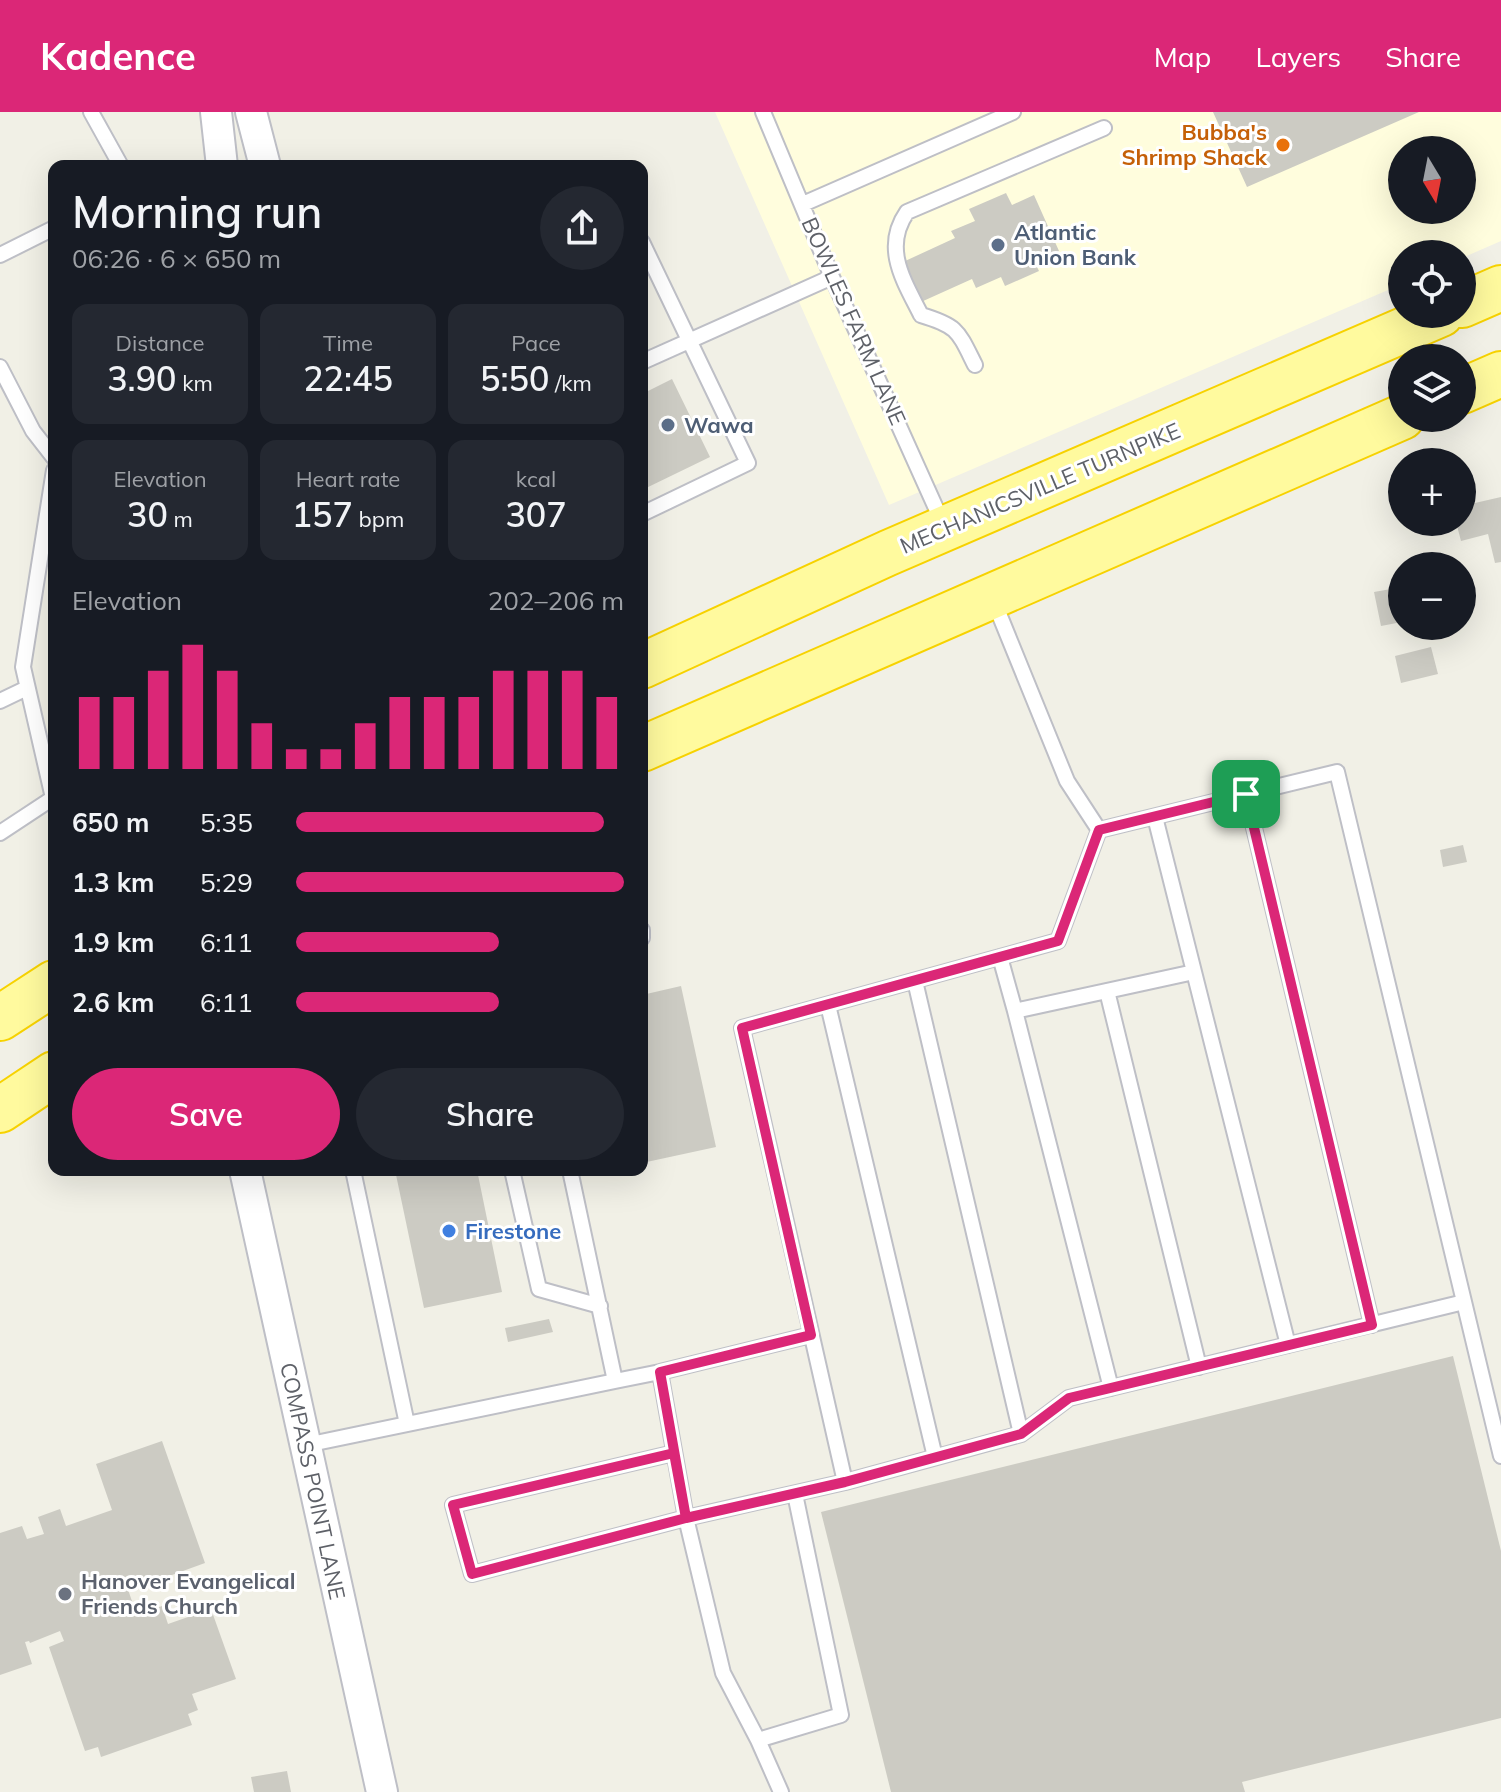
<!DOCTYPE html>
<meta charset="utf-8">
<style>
:root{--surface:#171b24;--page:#242831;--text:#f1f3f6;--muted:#9ea1a6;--accent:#db2777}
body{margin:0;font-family:Mulish,sans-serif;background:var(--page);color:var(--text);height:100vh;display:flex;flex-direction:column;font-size:30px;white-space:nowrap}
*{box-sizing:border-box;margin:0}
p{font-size:26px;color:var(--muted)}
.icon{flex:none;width:44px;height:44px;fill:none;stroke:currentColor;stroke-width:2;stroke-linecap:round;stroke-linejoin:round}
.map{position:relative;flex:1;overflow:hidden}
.panel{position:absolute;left:48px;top:48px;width:600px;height:1016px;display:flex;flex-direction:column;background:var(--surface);border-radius:16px;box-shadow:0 8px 32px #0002}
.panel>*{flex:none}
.needle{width:52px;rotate:170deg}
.buttons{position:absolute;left:1388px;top:24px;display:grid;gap:16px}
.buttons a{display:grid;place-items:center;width:88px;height:88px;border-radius:50%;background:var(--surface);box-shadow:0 8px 32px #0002;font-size:40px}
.pin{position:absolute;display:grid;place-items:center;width:68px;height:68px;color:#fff;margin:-34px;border-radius:16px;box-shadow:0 4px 12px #0006}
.round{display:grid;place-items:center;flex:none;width:84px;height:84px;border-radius:42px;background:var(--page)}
.headline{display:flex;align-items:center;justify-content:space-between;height:136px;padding:0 24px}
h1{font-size:44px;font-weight:600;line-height:60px}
.metrics{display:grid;grid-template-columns:repeat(3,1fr);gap:12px;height:136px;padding:8px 24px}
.metrics div{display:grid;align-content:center;border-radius:16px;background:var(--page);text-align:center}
.metrics b{font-size:34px;font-weight:600}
.metrics small{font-size:22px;font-weight:400}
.metrics p{font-size:22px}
.chart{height:224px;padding:16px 24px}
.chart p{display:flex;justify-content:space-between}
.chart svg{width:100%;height:144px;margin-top:8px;stroke:var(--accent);stroke-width:6}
.cta{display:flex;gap:16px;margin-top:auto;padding:16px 24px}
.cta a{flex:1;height:92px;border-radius:48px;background:var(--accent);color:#fff;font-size:32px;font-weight:600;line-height:92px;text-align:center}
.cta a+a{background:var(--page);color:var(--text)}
ul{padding:0 24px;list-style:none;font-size:26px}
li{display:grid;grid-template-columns:128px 96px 1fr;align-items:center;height:60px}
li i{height:20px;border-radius:10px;background:var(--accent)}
header{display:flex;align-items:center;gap:48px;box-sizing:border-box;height:112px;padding:0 40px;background:var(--accent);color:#fff}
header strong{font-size:38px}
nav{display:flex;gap:44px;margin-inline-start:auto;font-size:28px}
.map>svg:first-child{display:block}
.commercial{fill:#fffddd;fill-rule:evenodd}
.building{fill:#cccbc3}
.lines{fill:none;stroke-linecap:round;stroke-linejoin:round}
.service-casing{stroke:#bebfc6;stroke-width:18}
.minor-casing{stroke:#bebfc6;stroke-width:34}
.trunk-casing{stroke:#f7d200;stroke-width:48}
.service{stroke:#fff;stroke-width:14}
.minor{stroke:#fff;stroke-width:30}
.trunk{stroke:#fffa9e;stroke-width:44}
.route-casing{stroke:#fff;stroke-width:16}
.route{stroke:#db2777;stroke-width:10}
.food-dot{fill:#e8710a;stroke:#fff;stroke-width:3}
.service-dot{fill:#5c6f8a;stroke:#fff;stroke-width:3}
.shop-dot{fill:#3f7fe0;stroke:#fff;stroke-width:3}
.worship-dot{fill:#6b7280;stroke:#fff;stroke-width:3}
.labels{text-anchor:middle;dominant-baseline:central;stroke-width:6;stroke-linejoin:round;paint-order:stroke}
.food-label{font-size:22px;font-weight:bold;fill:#c56008;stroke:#fff;text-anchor:end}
.service-label{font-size:22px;font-weight:bold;fill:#4e5e75;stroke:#fff;text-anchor:start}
.street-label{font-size:22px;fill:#5e6168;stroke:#fff}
.shop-label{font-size:22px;font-weight:bold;fill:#366cbe;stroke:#fff;text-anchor:start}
.worship-label{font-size:22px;font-weight:bold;fill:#5b616d;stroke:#fff;text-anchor:start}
</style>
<header>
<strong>Kadence</strong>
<nav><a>Map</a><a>Layers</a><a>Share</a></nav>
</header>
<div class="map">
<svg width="1501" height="1680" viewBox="0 0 1501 1680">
<rect width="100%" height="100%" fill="#f1f0e6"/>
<path class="commercial" d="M715 0H1501V129L1462 146V142H1402V172L889 393ZM1402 38H1462V98H1402Z"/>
<path class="building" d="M1213 0H1419L1247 75Z
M1006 81 1012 93 1034 83 1059 139 1035 151 1039 159 1005 174 1001 165 976 176 972 167 921 190 903 150 955 126 951 119 975 109 969 97Z
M672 267 710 345 642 378V282Z
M1501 385V450L1495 451 1488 422 1461 429 1456 410H1462V394Z
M1402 475V510L1381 514 1374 480Z
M1431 535 1438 562 1401 571 1395 544Z
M1463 733 1467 750 1443 755 1440 738Z
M681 874 716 1035 642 1051V883Z
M395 1058H477L502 1180 424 1196Z
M549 1207 553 1220 508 1230 505 1216Z
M1453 1244 1501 1439V1606L1242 1670 1245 1680H891L821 1400Z
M162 1329 205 1451 139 1475 136 1466 125 1469 133 1492 137 1490 141 1502 162 1494 168 1512 211 1497 236 1567 192 1582 198 1598 188 1602 192 1613 101 1645 98 1635 85 1639 49 1535 64 1529 60 1519 30 1531 29 1529 25 1530 32 1552 0 1563V1421L22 1414 27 1427 44 1422 38 1405 60 1397 66 1414 112 1398 96 1352Z
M287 1659 291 1680H254L251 1665Z"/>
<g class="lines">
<defs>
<path id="service" d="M91 0 121 54
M763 0 832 165 944 414
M803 92 1013 0
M642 130 748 351 642 402
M0 143 54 116
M642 250 832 165
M975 253C958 219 958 214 921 203 904 169 882 136 907 100L1104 16
M0 255 33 319 54 346
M993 487 1067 669 1099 718
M0 589 27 576
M1246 682 1372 1213
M1155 705 1288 1233
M0 721 53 686 23 555 54 358
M642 818V826
M1000 845 1015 899 1194 860
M915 869 1021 1322
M1107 879 1199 1255
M828 893 935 1345
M1015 899 1111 1276
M353 1058 407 1312
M512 1058 539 1177 600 1194
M811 1223 660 1260 686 1406 845 1370 742 916 1058 829 1099 718 1337 660 1501 1344
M615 1269 660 1260
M306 1333 615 1269 570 1058
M674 1341 453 1393 472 1462 686 1406 723 1561 758 1628 841 1603 795 1382
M845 1370 1021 1322 1069 1286 1464 1190
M758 1628 781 1680"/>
<path id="minor" d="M216 0 222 54
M251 0 265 54
M245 1058 382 1680"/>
<path id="trunk" d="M1462 193 1501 176
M1462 279 1501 262
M642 554 888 441 1441 202
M642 637 1402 305
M0 906 54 871
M0 998 54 962"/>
</defs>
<use href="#service" class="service-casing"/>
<use href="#minor" class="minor-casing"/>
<use href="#trunk" class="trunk-casing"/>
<use href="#service" class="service"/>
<use href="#minor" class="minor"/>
<use href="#trunk" class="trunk"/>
</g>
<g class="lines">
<defs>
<path id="route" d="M1246 682 1099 718 1058 829 742 916 811 1223 660 1260 686 1406 472 1462 453 1393 674 1341 686 1406 845 1370 1021 1322 1069 1286 1372 1213 1246 682"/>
</defs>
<use href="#route" class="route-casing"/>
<use href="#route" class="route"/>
</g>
<circle class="food-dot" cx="1283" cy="33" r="8"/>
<g class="service-dot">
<circle cx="998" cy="133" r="8"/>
<circle cx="668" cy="313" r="8"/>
</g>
<circle class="shop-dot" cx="449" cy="1119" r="8"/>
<circle class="worship-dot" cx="65" cy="1482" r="8"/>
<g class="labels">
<g class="food-label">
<text x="1267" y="20">Bubba's<tspan x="1267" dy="25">Shrimp Shack</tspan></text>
</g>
<g class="service-label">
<text x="1014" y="120">Atlantic<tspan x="1014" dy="25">Union Bank</tspan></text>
<text x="684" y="313">Wawa</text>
</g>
<g class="street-label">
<text transform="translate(854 209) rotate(66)">BOWLES FARM LANE</text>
<text transform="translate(1040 376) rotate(-23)">MECHANICSVILLE TURNPIKE</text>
<text transform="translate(313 1369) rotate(78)">COMPASS POINT LANE</text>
</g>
<g class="shop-label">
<text x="465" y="1119">Firestone</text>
</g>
<g class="worship-label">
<text x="81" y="1469">Hanover Evangelical<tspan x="81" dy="25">Friends Church</tspan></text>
</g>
</g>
</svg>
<div class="buttons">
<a><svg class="needle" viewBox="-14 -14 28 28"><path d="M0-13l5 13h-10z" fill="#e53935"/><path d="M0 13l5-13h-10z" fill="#9ea1a6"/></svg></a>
<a><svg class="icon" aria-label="locate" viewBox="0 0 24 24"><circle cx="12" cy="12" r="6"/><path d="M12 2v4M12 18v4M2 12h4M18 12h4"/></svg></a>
<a><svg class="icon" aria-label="layers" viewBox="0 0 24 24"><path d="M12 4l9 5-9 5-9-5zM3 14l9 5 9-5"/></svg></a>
<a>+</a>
<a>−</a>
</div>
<div class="pin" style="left:1246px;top:682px;background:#1e9e55"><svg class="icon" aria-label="arrive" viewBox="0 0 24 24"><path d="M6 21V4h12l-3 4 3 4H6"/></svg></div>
<section class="panel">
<div class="headline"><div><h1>Morning run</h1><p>06:26 · 6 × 650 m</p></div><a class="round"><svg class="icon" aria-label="share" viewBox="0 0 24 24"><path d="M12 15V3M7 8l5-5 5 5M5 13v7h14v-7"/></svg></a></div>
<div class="metrics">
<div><p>Distance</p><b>3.90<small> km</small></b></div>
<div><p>Time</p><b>22:45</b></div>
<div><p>Pace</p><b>5:50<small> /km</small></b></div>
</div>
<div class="metrics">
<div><p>Elevation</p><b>30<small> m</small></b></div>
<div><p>Heart rate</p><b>157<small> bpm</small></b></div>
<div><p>kcal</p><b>307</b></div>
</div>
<div class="chart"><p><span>Elevation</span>202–206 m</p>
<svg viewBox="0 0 160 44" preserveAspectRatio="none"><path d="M5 44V22M15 44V22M25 44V14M35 44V6M45 44V14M55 44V30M65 44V38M75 44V38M85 44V30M95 44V22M105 44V22M115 44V22M125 44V14M135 44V14M145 44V14M155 44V22"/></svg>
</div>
<ul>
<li><b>650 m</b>5:35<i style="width:94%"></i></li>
<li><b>1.3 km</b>5:29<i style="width:100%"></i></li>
<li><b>1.9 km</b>6:11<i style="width:62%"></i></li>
<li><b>2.6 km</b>6:11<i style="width:62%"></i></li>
</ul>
<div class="cta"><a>Save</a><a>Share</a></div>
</section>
</div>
